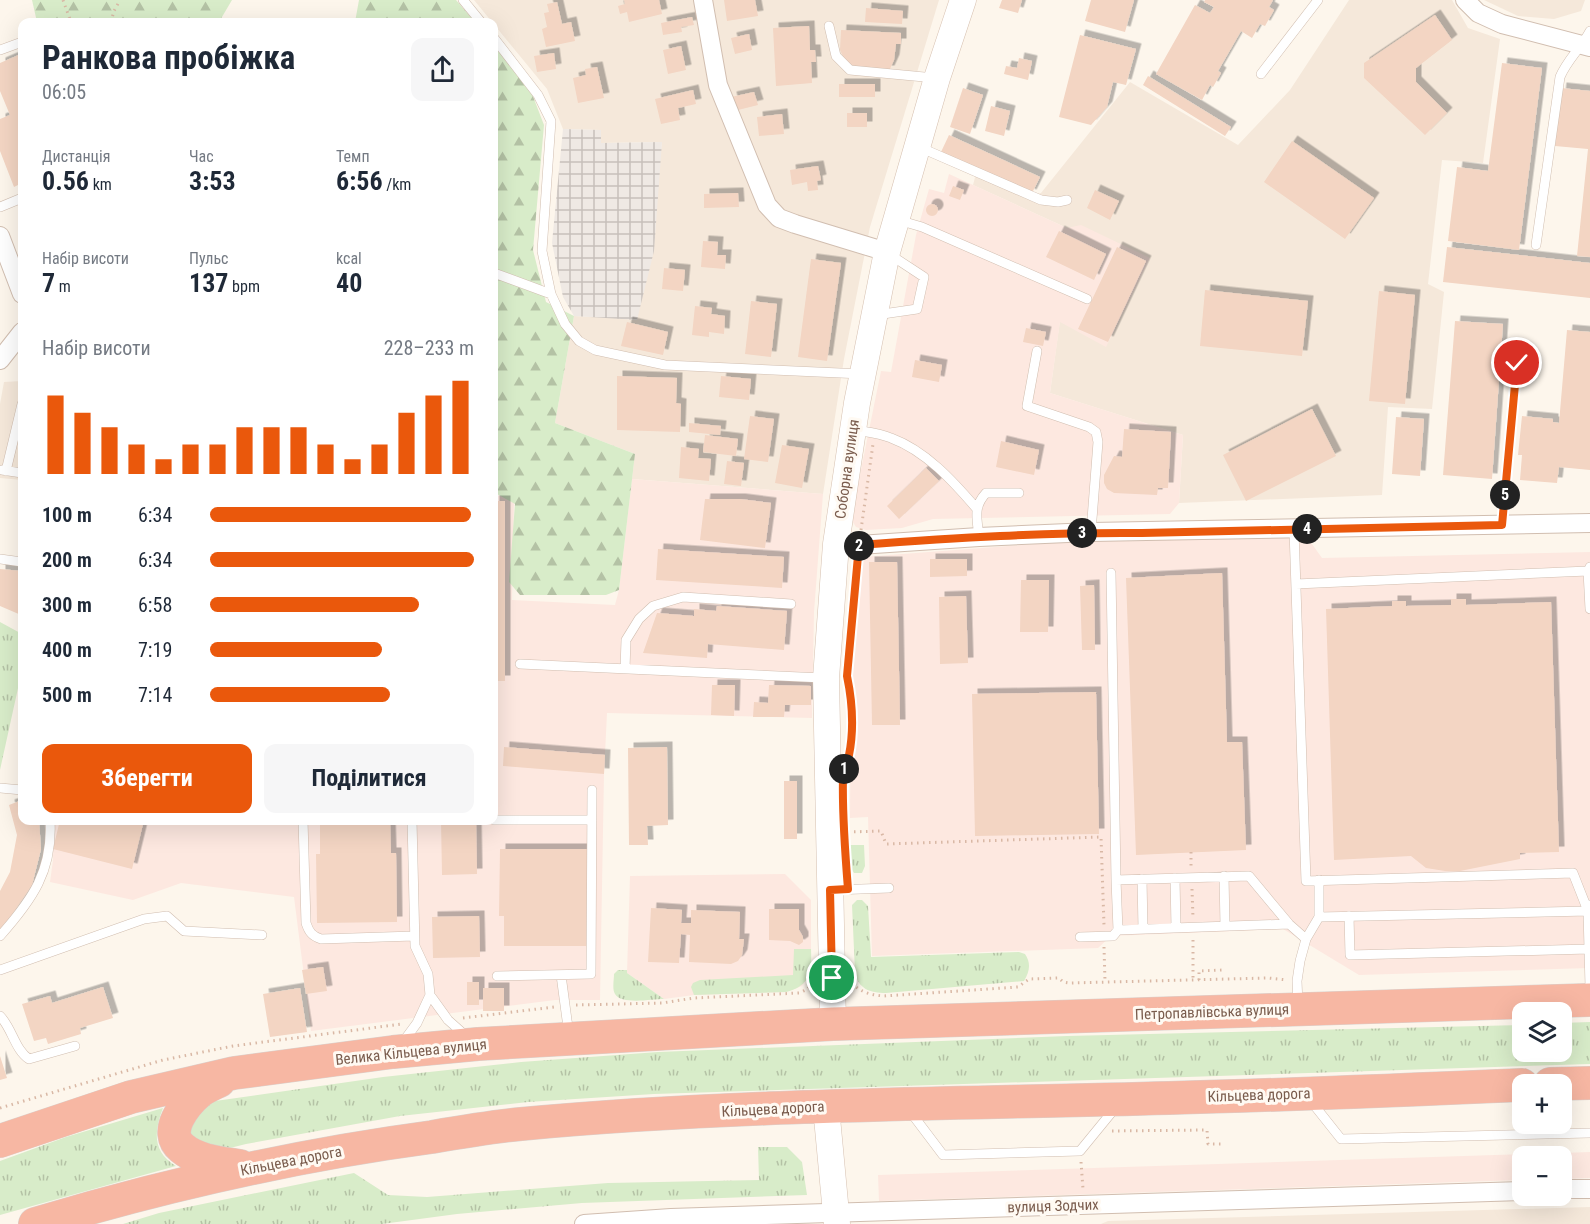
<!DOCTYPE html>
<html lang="uk">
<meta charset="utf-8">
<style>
:root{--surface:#fff;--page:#f6f6f7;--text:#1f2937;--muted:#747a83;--accent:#ea580c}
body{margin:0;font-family:"Roboto Condensed",sans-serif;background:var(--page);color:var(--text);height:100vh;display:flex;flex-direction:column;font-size:22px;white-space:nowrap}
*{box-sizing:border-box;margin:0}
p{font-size:20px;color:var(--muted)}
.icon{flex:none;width:33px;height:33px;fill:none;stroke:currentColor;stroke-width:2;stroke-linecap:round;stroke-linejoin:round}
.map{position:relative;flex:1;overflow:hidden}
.panel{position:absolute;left:18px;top:18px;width:480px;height:807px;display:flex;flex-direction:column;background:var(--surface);border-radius:12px;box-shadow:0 6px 24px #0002}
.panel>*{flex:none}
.fabs{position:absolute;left:1512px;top:1002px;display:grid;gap:12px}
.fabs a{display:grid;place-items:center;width:60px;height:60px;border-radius:12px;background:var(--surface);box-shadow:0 6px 24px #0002;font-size:30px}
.pin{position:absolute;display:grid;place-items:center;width:51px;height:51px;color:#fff;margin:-26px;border:3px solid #fff;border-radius:50%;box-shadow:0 2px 6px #0007}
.km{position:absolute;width:30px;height:30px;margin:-15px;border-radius:50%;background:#222;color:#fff;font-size:16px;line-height:30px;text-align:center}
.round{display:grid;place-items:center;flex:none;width:63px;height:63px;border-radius:12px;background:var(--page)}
.headline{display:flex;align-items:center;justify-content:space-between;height:102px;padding:0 24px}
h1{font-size:33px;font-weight:700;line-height:45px}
.metrics{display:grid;grid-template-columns:repeat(3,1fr);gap:9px;height:102px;padding:6px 24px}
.metrics div{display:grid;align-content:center}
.metrics b{font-size:26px;font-weight:700}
.metrics small{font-size:16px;font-weight:400}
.metrics p{font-size:16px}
.chart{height:168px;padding:12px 24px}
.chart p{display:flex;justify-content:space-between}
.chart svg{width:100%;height:108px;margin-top:6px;stroke:var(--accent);stroke-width:6}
.cta{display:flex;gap:12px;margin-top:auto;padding:12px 24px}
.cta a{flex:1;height:69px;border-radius:12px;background:var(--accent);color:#fff;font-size:24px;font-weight:700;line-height:69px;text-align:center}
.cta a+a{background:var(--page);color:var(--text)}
ul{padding:0 24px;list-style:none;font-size:20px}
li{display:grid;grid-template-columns:96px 72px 1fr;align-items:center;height:45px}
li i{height:15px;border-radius:8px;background:var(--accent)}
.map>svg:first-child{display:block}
.residential{fill:#f5e8da}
.commercial{fill:#fde8e0}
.industrial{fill:url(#industrial-grid)}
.grass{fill:url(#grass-tufts)}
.forest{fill:url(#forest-firs)}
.building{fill:#f3d5c3;filter:url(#shadow)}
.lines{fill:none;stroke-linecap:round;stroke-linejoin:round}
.lane-casing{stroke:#d1beb0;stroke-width:10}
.street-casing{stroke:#d1beb0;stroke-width:20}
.secondary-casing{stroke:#d6c0b0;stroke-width:27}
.highway-casing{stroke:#dad1cd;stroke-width:34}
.path{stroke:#d9b8a5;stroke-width:3;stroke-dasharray:1.5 4.5;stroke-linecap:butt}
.lane{stroke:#fff;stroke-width:9}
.street{stroke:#fff;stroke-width:18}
.secondary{stroke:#fff;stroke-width:26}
.highway{stroke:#f7b7a3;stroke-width:33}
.route-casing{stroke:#fff;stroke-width:12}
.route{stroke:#ea580c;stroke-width:8}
.labels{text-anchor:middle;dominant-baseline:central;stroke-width:6;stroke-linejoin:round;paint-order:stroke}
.street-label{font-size:15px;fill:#7a5c4d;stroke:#fffaf3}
</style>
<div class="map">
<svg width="1590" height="1224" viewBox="0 0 1590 1224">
<defs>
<pattern id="industrial-grid" width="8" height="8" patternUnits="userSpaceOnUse" patternTransform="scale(1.5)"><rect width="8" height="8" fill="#efe9e4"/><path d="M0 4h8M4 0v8" fill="none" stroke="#c7c0bb"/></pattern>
<pattern id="grass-tufts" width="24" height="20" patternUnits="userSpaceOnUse" patternTransform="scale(1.5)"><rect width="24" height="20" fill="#d8ecc9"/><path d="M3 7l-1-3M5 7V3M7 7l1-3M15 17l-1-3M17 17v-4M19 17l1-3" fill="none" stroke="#b4c2a5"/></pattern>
<pattern id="forest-firs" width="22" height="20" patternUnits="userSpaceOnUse" patternTransform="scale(1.5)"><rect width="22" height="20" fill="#d8ecc9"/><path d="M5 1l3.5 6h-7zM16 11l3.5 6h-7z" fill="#b4c2a5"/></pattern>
<filter id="shadow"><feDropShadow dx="5.5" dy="-5.5" stdDeviation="0" flood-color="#0004"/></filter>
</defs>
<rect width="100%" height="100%" fill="#fdf6ec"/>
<path class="residential" d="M474 0H939L870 227 844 359 823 494 632 479 635 454 555 423 574 316 637 319 662 142 600 143V130L563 129 547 89Z
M1349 0H1452L1468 28 1500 39 1483 163 1442 160 1428 284 1444 292 1432 409 1388 407 1382 495 1179 503 1183 435 1050 393 1060 320 1067 228 973 185 977 170 1031 195 1041 193 1130 82 1238 145 1290 90Z
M1484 0H1585L1581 11 1554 19 1518 16Z
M22 381V480L0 478V404L4 382Z
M1590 1207V1224H1101L1108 1221Z"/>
<path class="commercial" d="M949 174 1067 228 1081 225 1150 258 1106 347 1060 322 1050 393 1183 435 1179 503 1170 514 933 519 902 528 866 530 856 527 851 519 881 371 891 372 916 235 929 189 944 193Z
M632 479 823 494 814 612 812 718 607 713 604 774 600 1000H555L311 1031 294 897 181 883 133 900 50 882 53 860 54 821 494 820V496L514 495 512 600 615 605 619 590Z
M1307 537 1322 558 1590 552V968L1359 975 1283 929 1111 936 1098 948 872 956 868 817 850 818 851 673 863 557 1088 540Z
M785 874 811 900V961L809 975 802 986 786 992 694 995 664 999 627 973 630 876Z
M1590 1152V1178L1562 1179V1156H1522V1180L879 1201 878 1175Z"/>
<path class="industrial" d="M563 129 601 130V143L662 142 654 251 637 320 574 316 563 297 552 243Z"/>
<path class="grass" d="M0 622 22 634V670L0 770Z
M849 845H864L865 866 862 873H854L849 865Z
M857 900H862L868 906 871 957 1019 952 1025 954C1031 963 1030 971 1024 981L1012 982 886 993C870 993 858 989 855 972L852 905Z
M794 949H811C812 972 810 986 786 992L694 995 691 987 693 983 700 980 793 975Z
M618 970H627V973L664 999C652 999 621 1005 615 994 612 989 614 980 614 974Z
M1590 1022V1064L654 1094 528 1102 400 1116 246 1144 214 1152 190 1142 187 1123 208 1102 383 1077 521 1062 658 1052 1067 1036 1522 1025V1052H1562V1023Z
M163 1108C154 1131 152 1152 176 1166L0 1215V1161L66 1137Z
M758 1147H787L802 1162 807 1195 582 1203 457 1214 382 1224H123L159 1213 354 1173 388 1195 427 1197 608 1183 759 1180Z"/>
<path class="forest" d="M32 0H232L219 22H37Z
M359 0H456L475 22H355Z
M494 44 529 86 544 125 533 250 546 302 574 316 555 423 635 454 619 590 606 595H520L509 582 515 504 497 494H494Z"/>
<path class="building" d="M624 0H659L662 14 629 22 627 12 620 14 618 6 625 4Z
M724 0H755L758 16 727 21Z
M1002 0H1022L1018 13 999 8Z
M1091 0H1134L1125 32 1085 21Z
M1205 0H1273L1269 7 1274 10 1265 26 1260 24 1252 38 1241 31 1218 71 1221 73 1213 87 1210 85 1202 100 1156 74 1195 5 1210 13 1214 7 1204 2Z
M557 2 562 24 571 22 575 41 546 47 542 29 547 27 544 13 549 12 547 4Z
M866 8 903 11 902 24 865 22Z
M1435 15 1452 40 1416 68V82L1447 113 1425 135 1364 78V63Z
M692 17 694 25 681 27 682 32 663 35 661 23Z
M809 26 810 50H815L816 62H811L812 83 776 86 773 28Z
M841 30 901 33V44H896L894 60 889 71 853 70V65H847L840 50Z
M749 34 752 50 735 54 731 38Z
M1080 35 1136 49 1126 85 1113 82 1107 107 1091 125 1059 117Z
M681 46 686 70 668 74 663 50Z
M554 53 556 69 537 72 534 56Z
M21 54 22 58V183L14 187 0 151V119L10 115 0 91V63Z
M1019 58 1032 61 1028 80 1004 74 1006 66 1017 68Z
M1502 63 1542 68 1519 250 1448 241 1457 167 1488 171Z
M597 67 604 98 578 103 573 78 586 75 585 69Z
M1148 76 1231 127 1225 136 1143 85Z
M839 84H875V97H839Z
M963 88 983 95 970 134 950 127Z
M1561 88 1590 91V257L1577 256 1588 149 1555 146Z
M693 90 696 104 678 108 680 120 661 124 655 99Z
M754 92 758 105 734 111 731 97Z
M991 106 1010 111 1004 136 985 131Z
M847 113H867V127H847Z
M782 114 784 134 759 136 757 117Z
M949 135 1040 177 1031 195 941 152Z
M1292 141 1374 198 1345 239 1264 182Z
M818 166 821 180 817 181 818 190 808 191 807 182 792 185 790 170Z
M953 186 964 190 960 200 949 196Z
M1095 190 1119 201 1110 220 1087 208Z
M738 193 739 207 704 208V194Z
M926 210a6 6 0 1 1 12 0a6 6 0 1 1-12 0Z
M1059 231 1106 254 1094 280 1046 257Z
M703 241 718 242 717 255H726L725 269 701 267Z
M1117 247 1146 261 1108 342 1078 329Z
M1447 247 1590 263V298L1443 282Z
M811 259 841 263 827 361 798 357Z
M664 268 685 270 683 291 662 289Z
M1205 290 1308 301 1302 356 1200 346Z
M1379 291 1415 295 1405 404 1369 401Z
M751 301 777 304 771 357 745 354Z
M695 306 712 308 711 314 725 316 724 334 709 332V337L692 335Z
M1455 321 1503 324 1492 479 1443 475Z
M627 322 668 332 663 355 621 346Z
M1026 328 1046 332 1043 346 1023 342Z
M1567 330 1590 332V470L1559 467 1557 483 1520 480 1522 455H1518L1522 416 1553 419V422L1559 423Z
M915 360 942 365 939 382 912 377Z
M617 376 677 378 676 403 681 404 680 432 617 430Z
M721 376 751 379 749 400 719 397Z
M1312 409 1336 456 1246 501 1223 455Z
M750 416 774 419 768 462 744 459Z
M1396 417 1424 419 1420 476 1392 474Z
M689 423 721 426 720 435 689 432Z
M1124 429 1171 432 1168 488H1158L1157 495 1114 493 1107 489 1104 483V475L1114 456 1122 457Z
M705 435 738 439 736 456 703 452Z
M1001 441 1039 450 1034 475 996 467Z
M782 445 809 449 802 488 775 483Z
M681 447 699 449 698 458 711 459 709 481 679 478Z
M727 461 744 463 741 486 724 484Z
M926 468 939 481 899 519 887 506Z
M705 499H740L771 503 765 548 700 540Z
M494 501H505V681H494Z
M21 521H22V549L18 548Z
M658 549 784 557 782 588 656 580Z
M930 559H967V576L930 577Z
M869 562H897L900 725H872Z
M0 569 22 571 21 615 0 606Z
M1222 573 1227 742H1242L1246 850 1136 855 1126 578Z
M1021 580H1049L1048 632H1020Z
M1094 585 1095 650H1082L1080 586Z
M966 596 968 663 940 664 939 597Z
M1451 599H1466V605L1551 602 1559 852 1520 853V859L1460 871H1445L1426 868 1411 856 1334 860 1326 609 1392 606V601H1406V606L1451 605Z
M717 606 787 611 784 650 708 644 707 658 643 653 657 613 694 616V609L716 611Z
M712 685H735L734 716 711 715Z
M769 685 811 686V705H785L784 717H753L754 702 768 703Z
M1096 692 1099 834 975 836 972 694Z
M504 747 605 755 604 774 503 766Z
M667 747 668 825 647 826 648 845H629L628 748Z
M784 781H797V839H784Z
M22 800V820H39L41 849 32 885 11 916 0 929V891L10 872 17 835 9 805Z
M60 820H144L132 869 53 849Z
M320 820H390L391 853H396L397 922 317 923 316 854H320Z
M441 820H476L477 874 442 875Z
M500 849H587V946H504V916H499Z
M651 908 682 910 681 923H691V910L740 912 739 939H744L742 955 738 961 731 964 689 962 690 935 681 934 679 963 648 962Z
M769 909H799V930L803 937V942L799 945 790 941 769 940Z
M479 916 480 957 433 958 432 917Z
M323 967 327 991 306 994 302 970Z
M467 982H479V1005H467Z
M103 987 113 1018 80 1028 81 1034 48 1044 46 1038 34 1041 22 1004 50 996 52 1003Z
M300 988 307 1032 270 1037 263 994Z
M483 988H504V1011H483Z
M0 1056 7 1078 0 1080Z"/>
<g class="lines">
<defs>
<path id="lane" d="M463 0 481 22
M829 26 836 56 850 70 935 78
M494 38 538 95 551 121 542 251 551 294 565 324 579 341 595 350 665 365 862 374
M0 50 22 42
M1261 74 1318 0
M919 147 1041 200 1058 202 1067 200
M0 207 22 198
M898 220 922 227 1087 299
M1536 245 1560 77C1567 60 1581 48 1590 31
M494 273 551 294
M876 315 917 309 924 277 889 254
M1037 351 1027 406 1089 427 1096 432 1098 442 1091 532
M855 430C867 432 880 433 891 438 926 451 953 481 977 509
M2 470 22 473
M6 471 22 404
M1502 525 1517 363
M1294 530 1306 881 1573 873 1588 911
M979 537C977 518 973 507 986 493H1019
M0 559 22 562
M1590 567 1588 571 1590 609
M1111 573 1116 880
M1296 584 1588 571
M520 664 823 678
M625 669 626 640 639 619 653 606 683 597 791 604
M0 788 22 790
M303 820 306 923C309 932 312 936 321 939L414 936
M412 820 415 946 428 974 430 995
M494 820H592
M1224 876 1225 926
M1175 878 1176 928
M1142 879 1143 929
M833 890 889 888
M1590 905 1588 911 1590 987
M1349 916 1350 955 1589 949
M1319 917 1588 911
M1118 930 1289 924
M0 936C32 900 53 871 50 820
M1080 937 1113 936 1118 930 1116 880 1249 876 1289 924 1306 939
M0 970 144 919 167 916 184 931 262 935
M561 975 569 1035
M497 976 591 974 592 790
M1298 1004 1297 981 1300 961 1306 939 1319 917V880
M0 1016C12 1028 15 1050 29 1059L75 1046
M403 1042 417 1023 430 995 448 1020 466 1036
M1310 1100 1341 1139 1590 1133
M909 1110 943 1155 1080 1151 1116 1107"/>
<path id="street" d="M703 0 718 85 767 205 779 218 795 224 887 252
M1465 0 1478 13 1502 24 1590 47
M0 236 22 294
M0 360 22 332
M836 544 859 545 979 537 1091 532 1590 523
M1562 1189H1590
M584 1224 671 1218 1522 1191"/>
<path id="secondary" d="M833 1024 826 678 836 544 857 403 887 252 937 78 963 0
M826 1107 837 1224"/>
<path id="highway" d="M219 1081C213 1084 205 1087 199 1092 185 1104 162 1132 182 1148 197 1161 221 1163 240 1166
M1550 1084 1590 1083
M0 1141 131 1097 234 1073 393 1052 478 1044 833 1024 1590 1000
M35 1224C165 1185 297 1155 432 1137 461 1132 491 1127 521 1124 736 1104 953 1104 1169 1098 1287 1095 1405 1090 1522 1085"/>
</defs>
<use href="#lane" class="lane-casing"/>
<use href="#street" class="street-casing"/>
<use href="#secondary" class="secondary-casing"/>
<use href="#highway" class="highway-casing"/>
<path class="path" d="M63 0 71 22
M111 22 114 11 120 0
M861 530 873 444
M851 629 858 560
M847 677 851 710 849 754
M848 832 881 831 886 844 1101 837 1104 925
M1191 852V867
M1192 889 1193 918
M1193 940V980
M1104 947 1105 981
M1199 980V971L1223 970
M852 983C861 993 872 995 884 996L1018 987 1029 979 1059 978 1063 982 1069 983 1268 978 1287 980
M576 1005 662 1003 694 998 799 993 808 989 812 981
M463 1018 554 1007
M0 1108 163 1060 233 1046 402 1024
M1112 1131 1207 1130 1208 1144H1223
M1081 1162 1083 1189"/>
<use href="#lane" class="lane"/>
<use href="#street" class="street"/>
<use href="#secondary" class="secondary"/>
<use href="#highway" class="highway"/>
</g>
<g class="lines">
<defs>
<path id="route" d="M832 978 830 890 848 889C845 852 842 815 843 777 843 769 847 762 849 755 854 730 852 700 847 676L859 545C953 538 1047 532 1142 533L1502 525 1517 363"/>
</defs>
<use href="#route" class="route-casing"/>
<use href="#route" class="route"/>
</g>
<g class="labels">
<g class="street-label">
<text transform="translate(847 469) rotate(-82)">Соборна вулиця</text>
<text transform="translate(1212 1012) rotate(-2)">Петропавлівська вулиця</text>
<text transform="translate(411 1052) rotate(-6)">Велика Кільцева вулиця</text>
<text transform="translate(1259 1095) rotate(-2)">Кільцева дорога</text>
<text transform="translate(773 1109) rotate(-3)">Кільцева дорога</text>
<text transform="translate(291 1161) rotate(-11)">Кільцева дорога</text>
<text transform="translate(1053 1206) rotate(-2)">вулиця Зодчих</text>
</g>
</g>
</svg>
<div class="fabs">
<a><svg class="icon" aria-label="layers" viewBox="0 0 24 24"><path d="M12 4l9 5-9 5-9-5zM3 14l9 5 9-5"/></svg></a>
<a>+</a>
<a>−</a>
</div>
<div class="pin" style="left:832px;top:978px;background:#1e9e55"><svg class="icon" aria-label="arrive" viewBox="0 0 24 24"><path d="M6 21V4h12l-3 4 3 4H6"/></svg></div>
<div class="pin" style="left:1517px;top:363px;background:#d93025"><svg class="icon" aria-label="check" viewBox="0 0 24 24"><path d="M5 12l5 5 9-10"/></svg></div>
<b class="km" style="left:844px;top:769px">1</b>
<b class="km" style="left:859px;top:546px">2</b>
<b class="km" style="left:1082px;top:533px">3</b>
<b class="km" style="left:1307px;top:529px">4</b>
<b class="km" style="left:1505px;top:495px">5</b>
<section class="panel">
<div class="headline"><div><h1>Ранкова пробіжка</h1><p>06:05</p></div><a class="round"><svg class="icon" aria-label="share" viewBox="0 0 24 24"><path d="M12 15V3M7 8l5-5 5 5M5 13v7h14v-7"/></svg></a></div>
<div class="metrics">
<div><p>Дистанція</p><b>0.56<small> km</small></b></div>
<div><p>Час</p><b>3:53</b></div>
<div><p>Темп</p><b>6:56<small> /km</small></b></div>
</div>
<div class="metrics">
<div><p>Набір висоти</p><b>7<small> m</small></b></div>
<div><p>Пульс</p><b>137<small> bpm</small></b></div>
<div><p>kcal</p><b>40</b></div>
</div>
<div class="chart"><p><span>Набір висоти</span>228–233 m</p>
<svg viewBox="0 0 160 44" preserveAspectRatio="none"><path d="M5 44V12M15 44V19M25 44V25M35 44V32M45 44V38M55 44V32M65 44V32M75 44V25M85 44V25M95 44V25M105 44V32M115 44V38M125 44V32M135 44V19M145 44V12M155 44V6"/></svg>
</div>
<ul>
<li><b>100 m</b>6:34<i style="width:99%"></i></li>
<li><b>200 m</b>6:34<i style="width:100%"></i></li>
<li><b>300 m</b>6:58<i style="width:79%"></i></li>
<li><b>400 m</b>7:19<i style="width:65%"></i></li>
<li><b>500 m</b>7:14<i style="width:68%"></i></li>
</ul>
<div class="cta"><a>Зберегти</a><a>Поділитися</a></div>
</section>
</div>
